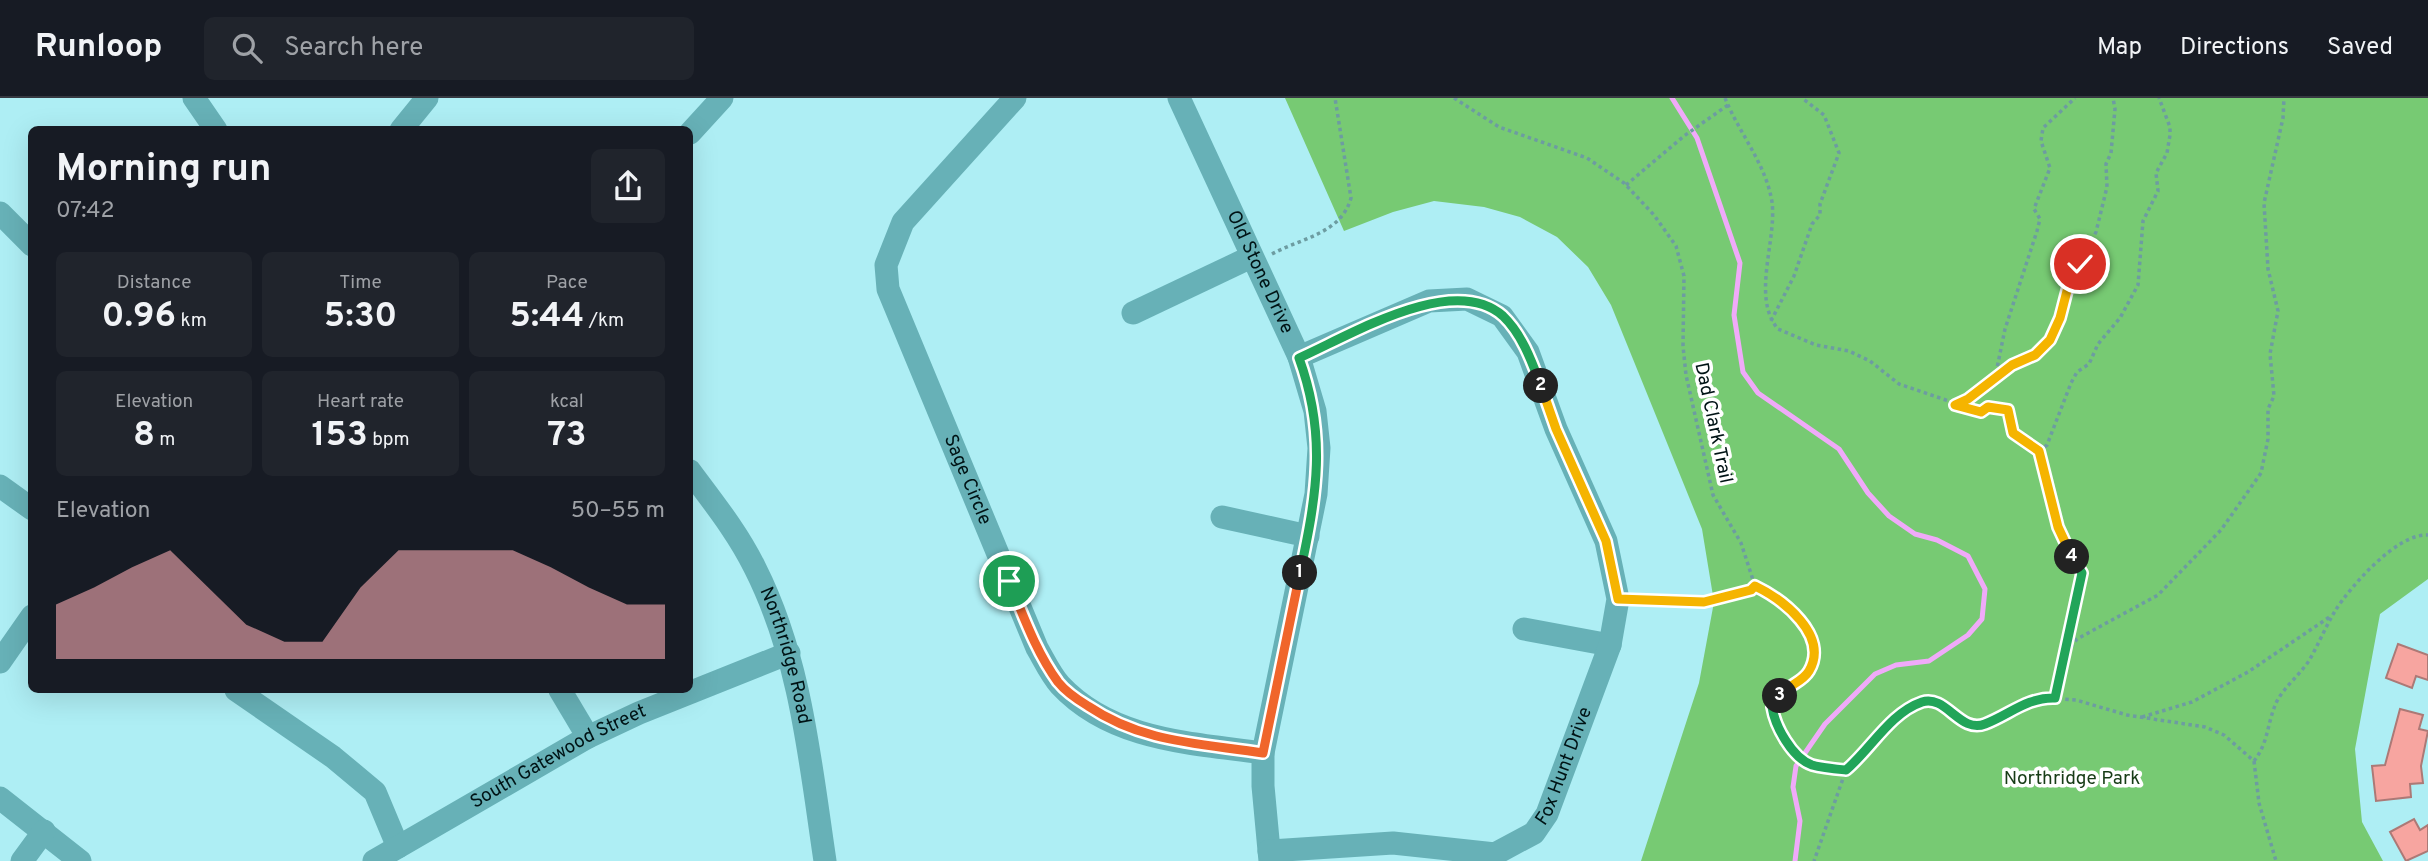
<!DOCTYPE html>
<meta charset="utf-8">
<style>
:root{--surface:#171b24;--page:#20242c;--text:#f1f3f6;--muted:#9ea1a6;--line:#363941;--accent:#d6969d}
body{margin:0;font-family:Overpass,sans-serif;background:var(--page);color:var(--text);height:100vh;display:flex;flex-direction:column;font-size:26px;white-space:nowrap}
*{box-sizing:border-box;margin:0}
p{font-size:23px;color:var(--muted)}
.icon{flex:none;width:38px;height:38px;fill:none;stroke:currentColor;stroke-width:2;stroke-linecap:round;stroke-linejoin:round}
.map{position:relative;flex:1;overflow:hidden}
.details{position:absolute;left:28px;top:28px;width:665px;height:567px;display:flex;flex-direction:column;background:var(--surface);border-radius:10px;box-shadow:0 7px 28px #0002}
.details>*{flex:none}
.pin{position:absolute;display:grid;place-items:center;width:60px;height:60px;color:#fff;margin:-30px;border:4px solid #fff;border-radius:50%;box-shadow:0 2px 7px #0007}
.km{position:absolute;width:35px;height:35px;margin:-18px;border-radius:50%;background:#222;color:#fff;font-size:19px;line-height:35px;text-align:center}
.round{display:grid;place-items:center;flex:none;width:74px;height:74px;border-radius:10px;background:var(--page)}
.overview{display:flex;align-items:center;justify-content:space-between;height:119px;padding:0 28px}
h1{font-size:38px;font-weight:700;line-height:52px}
.figures{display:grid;grid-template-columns:repeat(3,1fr);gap:10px;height:119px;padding:7px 28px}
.figures div{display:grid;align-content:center;border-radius:10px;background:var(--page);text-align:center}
.figures b{font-size:35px;font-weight:700}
.figures small{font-size:19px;font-weight:400}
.figures p{font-size:19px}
.chart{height:196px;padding:14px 28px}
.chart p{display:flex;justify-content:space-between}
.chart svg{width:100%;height:126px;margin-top:7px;fill:var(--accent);opacity:.7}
header{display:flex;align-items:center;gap:42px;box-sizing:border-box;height:98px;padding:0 35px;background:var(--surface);border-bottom:2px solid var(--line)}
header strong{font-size:33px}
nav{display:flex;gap:38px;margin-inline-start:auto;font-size:24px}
.search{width:490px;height:63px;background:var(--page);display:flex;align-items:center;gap:18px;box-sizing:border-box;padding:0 24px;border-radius:10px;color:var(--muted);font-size:26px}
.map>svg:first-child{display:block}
.green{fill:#77ca73}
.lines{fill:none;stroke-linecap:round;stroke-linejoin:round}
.stream{stroke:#f0aaf9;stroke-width:5}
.building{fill:#f7a5a0;stroke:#ac7976;stroke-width:2}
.path{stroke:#6d9ca1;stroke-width:3.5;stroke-dasharray:3.5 3.5;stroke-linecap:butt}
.minor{stroke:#67b1b7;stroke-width:23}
.split-1-casing{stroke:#fff;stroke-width:14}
.split-2-casing{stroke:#fff;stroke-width:14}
.split-3-casing{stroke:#fff;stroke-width:14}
.split-4-casing{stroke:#fff;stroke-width:14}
.split-5-casing{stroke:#fff;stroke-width:14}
.split-1{stroke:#f0652b;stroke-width:9}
.split-2{stroke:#22a559;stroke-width:9}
.split-3{stroke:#f5b400;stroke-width:9}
.split-4{stroke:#22a559;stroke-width:9}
.split-5{stroke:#f5b400;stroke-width:9}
.labels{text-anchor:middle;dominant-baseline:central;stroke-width:7;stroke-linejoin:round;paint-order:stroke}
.street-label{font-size:19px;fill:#001315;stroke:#fff}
.park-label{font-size:19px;fill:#173c16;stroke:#fff}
</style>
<header>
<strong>Runloop</strong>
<div class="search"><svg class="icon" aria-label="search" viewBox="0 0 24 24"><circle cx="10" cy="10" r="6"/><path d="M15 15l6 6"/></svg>Search here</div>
<nav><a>Map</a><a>Directions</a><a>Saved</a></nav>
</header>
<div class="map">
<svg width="2428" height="763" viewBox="0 0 2428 763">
<rect width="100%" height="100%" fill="#aeeef4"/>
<path class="green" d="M1285 0H2428V481L2380 516 2355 651 2362 724 2383 763H1641L1699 585 1714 504 1702 431 1611 207 1588 169 1557 139 1520 119 1484 109 1434 103 1393 114 1344 133Z"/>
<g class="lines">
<path class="stream" d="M1672 0 1697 40 1740 165 1734 217 1743 274 1758 295 1839 351 1868 395 1889 418 1915 436 1937 442 1968 458 1985 491 1982 521 1968 537 1929 563 1896 567 1875 576 1825 626 1796 668 1793 689 1800 723 1795 763"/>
</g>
<path class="building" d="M2398 546 2428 557V582L2416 578 2412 590 2386 580Z
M2400 611 2423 617 2419 631 2428 633 2421 668 2423 685 2410 686 2411 699 2376 703 2372 668 2385 667Z
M2414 721 2420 732 2428 727V753L2406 763 2390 734Z"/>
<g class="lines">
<path class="path" d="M1454 0 1499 29 1587 60 1624 85 1654 117 1676 148 1684 178 1683 248 1686 277 1713 397 1741 445 1755 488 1790 510 1806 529 1814 551 1810 571 1799 584 1783 593 1772 609C1775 628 1792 660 1812 667 1822 670 1835 671 1846 672L1814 763
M1725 0C1739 35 1766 66 1772 104 1777 143 1751 199 1778 231L1816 247 1849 253 1870 263 1899 286 1981 314 1988 309 2008 312 2013 335 2039 353 2058 430 2082 475 2055 600
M1626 87 1684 38 1728 7
M1272 156C1301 140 1341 136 1351 100L1335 0
M1771 223 1794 178 1812 126 1820 117V106L1839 55 1824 17 1802 0
M1996 275 2005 231 2037 133 2040 121 2034 111 2050 70 2041 43 2043 30 2075 0
M1955 306 1968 301 2012 267 2035 257 2056 231 2069 185 2096 134 2107 89 2106 66 2111 55 2115 11 2113 0
M2039 353 2047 347 2071 285 2077 274 2089 266 2098 246 2120 220 2138 187 2143 123 2158 93 2156 75 2167 55 2170 37V29L2159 0
M1638 504H1705L1751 492 1755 488
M2067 555 2077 541 2158 497 2221 432 2261 375 2268 341V311L2274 298 2270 256 2278 213 2268 171 2264 105 2283 20 2284 0
M2142 619 2192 604 2248 574 2331 518
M2254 663 2259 705 2276 763
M1846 672C1874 649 1893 612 1930 602L1973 627H1984L2012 610 2044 600 2076 602 2127 617 2205 629 2224 637 2254 663C2269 644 2267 624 2277 603 2285 588 2301 576 2310 561 2319 545 2326 528 2335 513 2350 489 2397 435 2428 437"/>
<g class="minor">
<path d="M194 0 216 32"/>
<path id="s1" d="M1015 0 903 124 886 167 888 191 1037 550C1044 562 1051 577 1060 587 1112 643 1193 645 1263 655"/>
<path id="s2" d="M1179 0 1299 259 1315 313 1319 350 1316 396 1263 655V688L1270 763"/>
<path d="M401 32 427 0"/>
<path d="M690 35 722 0"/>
<path d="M0 115 32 147"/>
<path d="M1133 215 1251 159"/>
<path id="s3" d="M690 373C713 404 738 435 755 470 801 561 810 663 825 763"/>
<path d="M0 388 32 411"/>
<path d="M1222 419 1308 438"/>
<path d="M1524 531 1610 547"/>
<path d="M0 564 32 518"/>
<path d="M236 592 333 659 375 694 398 749"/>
<path d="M560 592 588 639"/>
<path d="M0 700 80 763"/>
<path id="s4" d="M1269 753 1393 745 1495 756 1534 735 1547 716 1610 547 1618 501 1606 443 1556 331 1528 254 1502 218 1467 201 1429 203 1299 259"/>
<path d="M22 763 44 733"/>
<path id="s5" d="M374 763 588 639 639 615 789 555"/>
</g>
</g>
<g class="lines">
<defs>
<path id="split-1" d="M1009 483C1023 517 1036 554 1058 584 1066 594 1078 602 1088 608 1143 645 1199 645 1263 655L1300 475"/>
<path id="split-2" d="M1300 475C1317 396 1327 337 1299 260 1351 237 1453 174 1503 218 1522 236 1532 264 1541 288"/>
<path id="split-3" d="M1541 288 1556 331 1606 443 1618 501 1704 504 1751 492 1755 488C1782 501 1830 537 1809 573 1802 585 1787 587 1780 598"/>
<path id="split-4" d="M1780 598 1772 609C1775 628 1792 660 1812 667 1823 670 1835 671 1846 672 1871 651 1890 615 1922 604 1946 596 1960 636 1985 626 2009 617 2027 599 2055 600L2082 475 2072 459"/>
<path id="split-5" d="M2072 459 2058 429 2039 353 2013 335 2008 312 1988 309 1981 314 1955 307 1968 301 2012 267 2035 257 2050 242 2060 220 2069 185 2080 166"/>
</defs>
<use href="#split-1" class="split-1-casing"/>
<use href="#split-2" class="split-2-casing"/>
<use href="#split-3" class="split-3-casing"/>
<use href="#split-4" class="split-4-casing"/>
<use href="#split-5" class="split-5-casing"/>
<use href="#split-1" class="split-1"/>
<use href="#split-2" class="split-2"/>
<use href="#split-3" class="split-3"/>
<use href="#split-4" class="split-4"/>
<use href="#split-5" class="split-5"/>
</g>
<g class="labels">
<g class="street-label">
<text stroke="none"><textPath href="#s2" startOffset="192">Old Stone Drive</textPath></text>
<text transform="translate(1713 325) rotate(78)">Dad Clark Trail</text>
<text stroke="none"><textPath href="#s1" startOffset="444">Sage Circle</textPath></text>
<text stroke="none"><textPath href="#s3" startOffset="210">Northridge Road</textPath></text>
<text stroke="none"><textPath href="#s5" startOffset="212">South Gatewood Street</textPath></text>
<text stroke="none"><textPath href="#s4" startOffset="345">Fox Hunt Drive</textPath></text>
</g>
<g class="park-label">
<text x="2072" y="681">Northridge Park</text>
</g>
</g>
</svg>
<div class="pin" style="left:1009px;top:483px;background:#1e9e55"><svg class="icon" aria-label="arrive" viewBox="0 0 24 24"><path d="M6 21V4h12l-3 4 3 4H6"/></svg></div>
<div class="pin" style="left:2080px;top:166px;background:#d93025"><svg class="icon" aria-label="check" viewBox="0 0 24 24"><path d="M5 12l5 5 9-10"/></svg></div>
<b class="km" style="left:1300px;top:475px">1</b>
<b class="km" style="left:1541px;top:288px">2</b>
<b class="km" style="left:1780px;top:598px">3</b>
<b class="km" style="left:2072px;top:459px">4</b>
<section class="details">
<div class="overview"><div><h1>Morning run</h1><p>07:42</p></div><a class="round"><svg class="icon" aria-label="share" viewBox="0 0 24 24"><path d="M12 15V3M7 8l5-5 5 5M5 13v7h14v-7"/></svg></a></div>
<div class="figures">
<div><p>Distance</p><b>0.96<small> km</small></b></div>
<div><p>Time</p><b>5:30</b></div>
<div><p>Pace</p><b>5:44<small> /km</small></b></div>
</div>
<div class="figures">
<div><p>Elevation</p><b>8<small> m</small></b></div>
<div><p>Heart rate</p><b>153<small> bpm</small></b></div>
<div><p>kcal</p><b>73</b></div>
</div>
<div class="chart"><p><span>Elevation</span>50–55 m</p>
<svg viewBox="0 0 160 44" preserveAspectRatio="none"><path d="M0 44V25L10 19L20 12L30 6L40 19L50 32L60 38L70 38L80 19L90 6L100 6L110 6L120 6L130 12L140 19L150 25L160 25V44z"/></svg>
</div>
</section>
</div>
